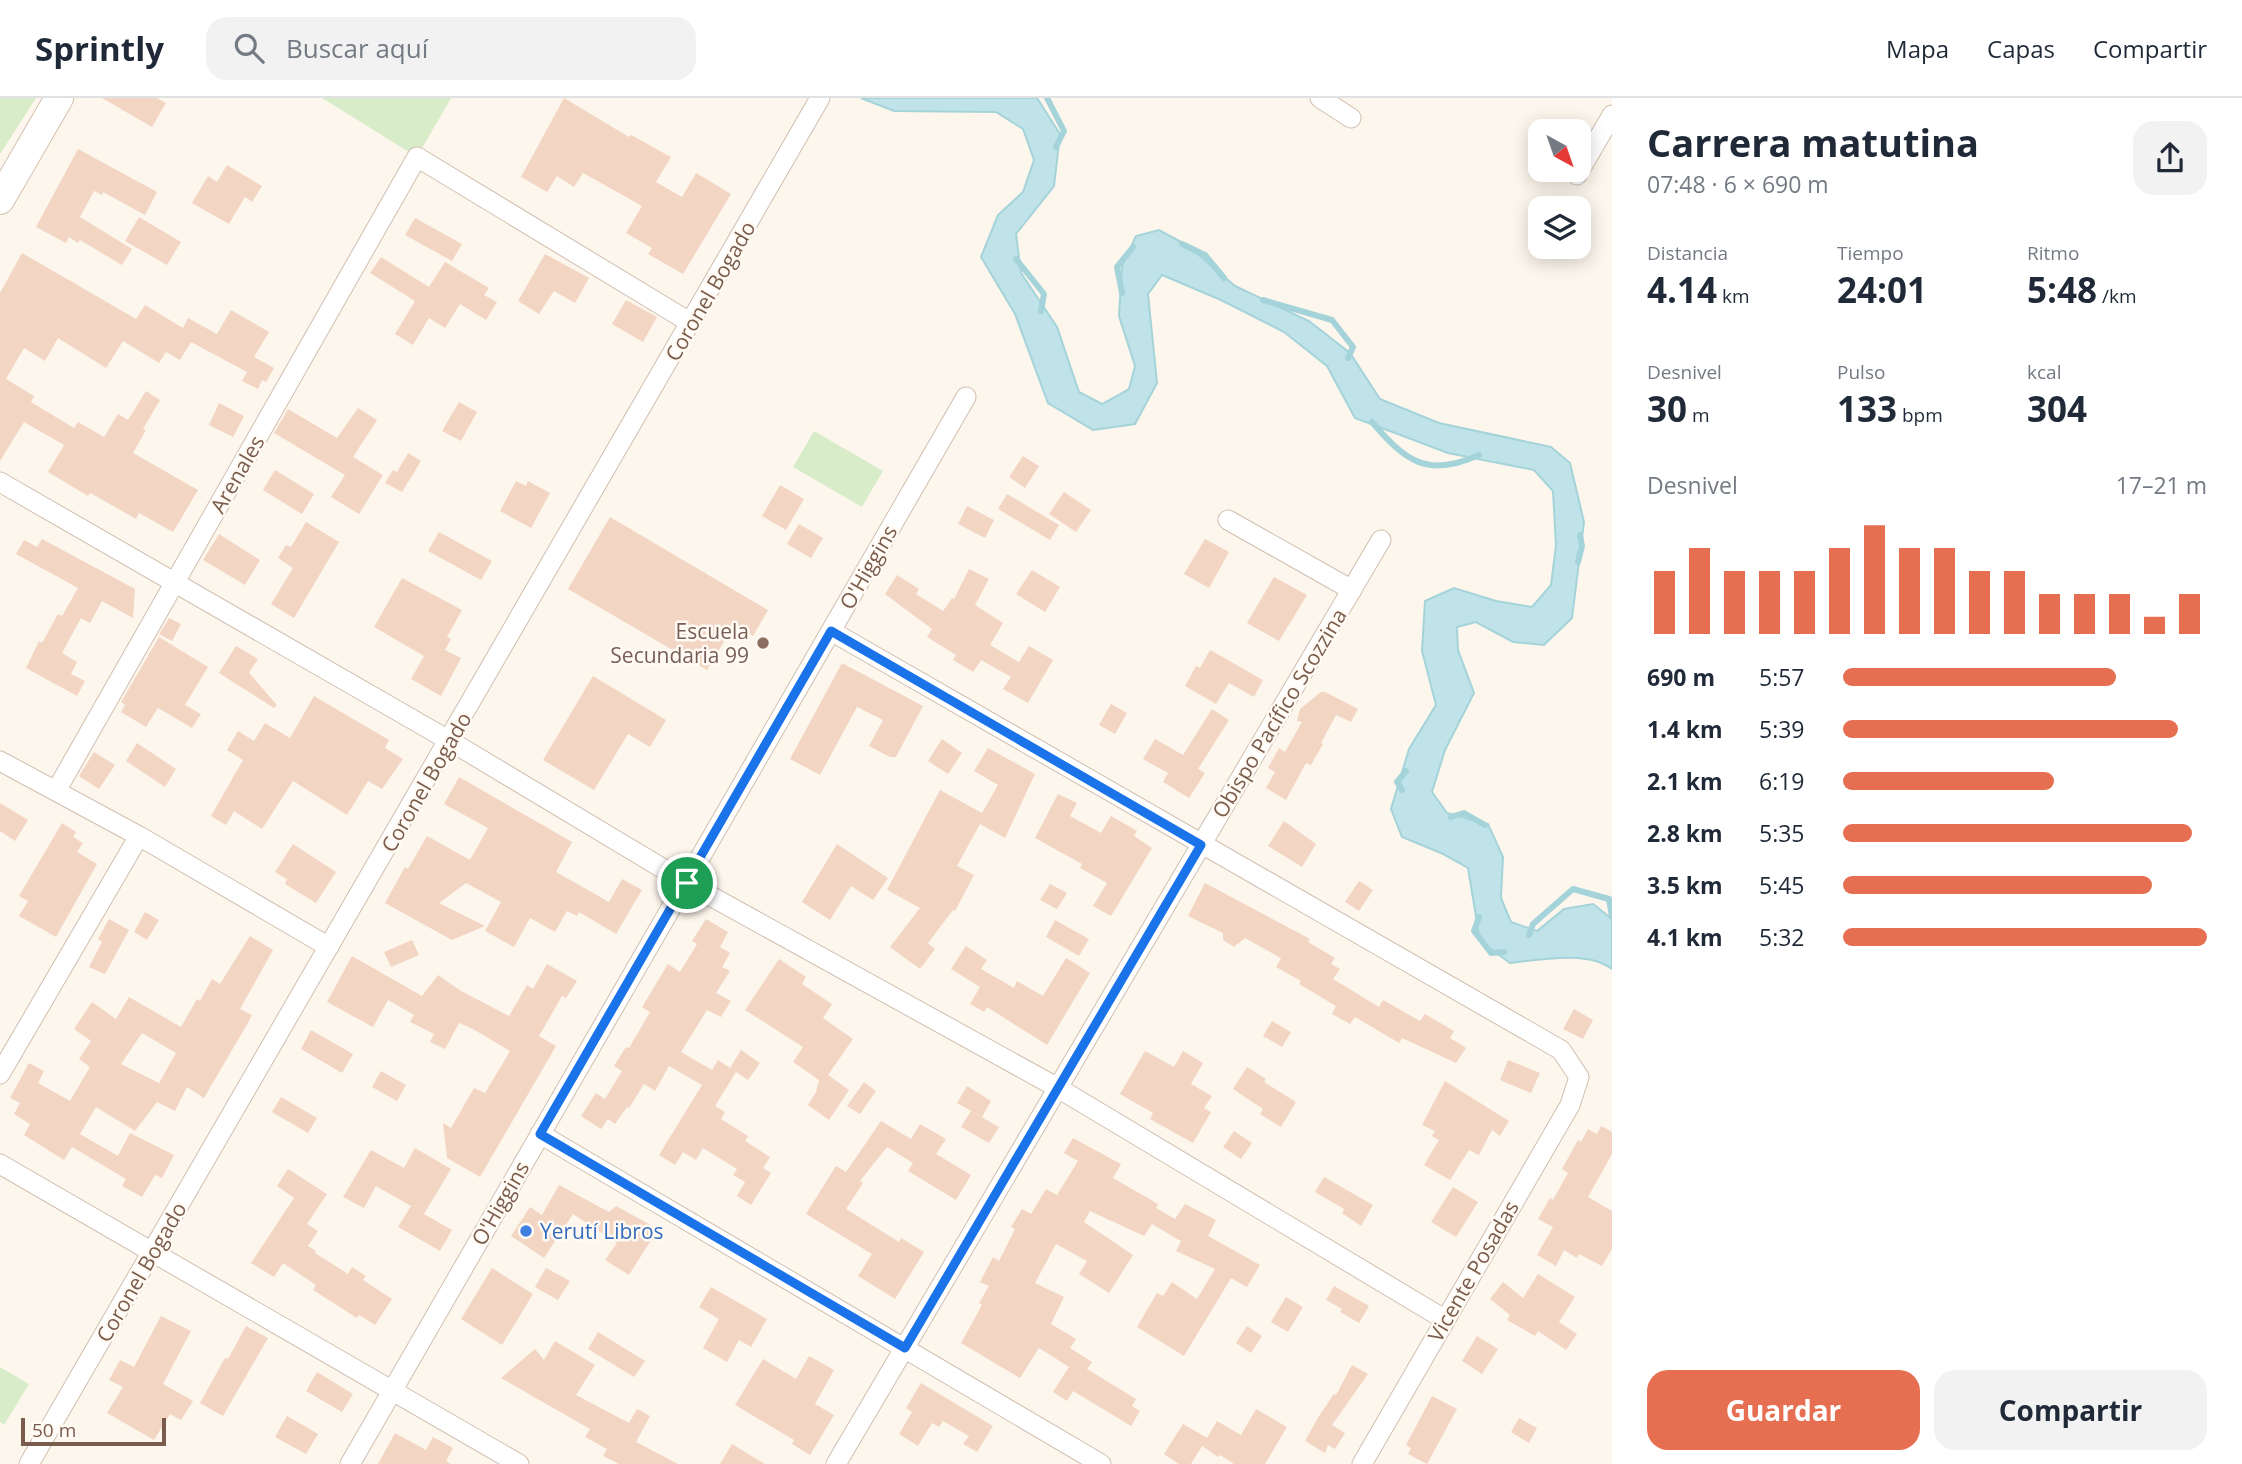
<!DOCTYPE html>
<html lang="es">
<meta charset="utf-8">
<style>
:root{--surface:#fff;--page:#f2f2f3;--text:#1f2937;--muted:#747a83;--line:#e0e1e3;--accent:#e76f51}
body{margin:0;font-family:"Open Sans",sans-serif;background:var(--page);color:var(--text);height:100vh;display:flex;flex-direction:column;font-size:26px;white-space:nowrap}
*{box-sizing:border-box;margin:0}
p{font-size:23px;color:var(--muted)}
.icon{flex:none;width:38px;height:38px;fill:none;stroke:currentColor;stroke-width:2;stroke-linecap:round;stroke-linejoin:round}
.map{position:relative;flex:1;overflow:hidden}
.drawer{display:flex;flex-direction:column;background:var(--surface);width:630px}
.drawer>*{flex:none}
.needle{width:46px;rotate:140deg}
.fabs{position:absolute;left:1528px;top:21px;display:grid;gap:14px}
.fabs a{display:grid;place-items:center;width:63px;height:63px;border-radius:14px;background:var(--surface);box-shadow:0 4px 18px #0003;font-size:35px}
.scale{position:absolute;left:21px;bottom:18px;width:145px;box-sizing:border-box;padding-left:7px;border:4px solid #7a5c4d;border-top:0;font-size:19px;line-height:24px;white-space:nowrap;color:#7a5c4d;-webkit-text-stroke:5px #fffaf3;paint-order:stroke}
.pin{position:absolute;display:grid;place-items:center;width:60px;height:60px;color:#fff;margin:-30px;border:4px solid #fff;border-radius:50%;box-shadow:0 2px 7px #0007}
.round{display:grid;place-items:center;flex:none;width:74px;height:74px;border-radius:21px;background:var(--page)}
.overview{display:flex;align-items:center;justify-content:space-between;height:119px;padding:0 35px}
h1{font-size:38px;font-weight:700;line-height:52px}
.figures{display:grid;grid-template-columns:repeat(3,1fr);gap:10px;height:119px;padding:7px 35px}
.figures div{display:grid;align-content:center}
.figures b{font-size:35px;font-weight:700}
.figures small{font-size:19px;font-weight:400}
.figures p{font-size:19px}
.chart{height:196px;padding:14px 35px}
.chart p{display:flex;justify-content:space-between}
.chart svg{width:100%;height:126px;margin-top:7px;stroke:var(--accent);stroke-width:6}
.button{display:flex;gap:14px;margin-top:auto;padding:14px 35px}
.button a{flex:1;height:80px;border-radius:21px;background:var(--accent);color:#fff;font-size:28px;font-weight:700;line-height:80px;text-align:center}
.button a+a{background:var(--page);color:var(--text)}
ul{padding:0 35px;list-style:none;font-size:23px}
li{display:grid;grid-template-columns:112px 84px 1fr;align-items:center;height:52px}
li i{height:18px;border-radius:9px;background:var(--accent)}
header{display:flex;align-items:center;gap:42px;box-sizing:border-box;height:98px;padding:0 35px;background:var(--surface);border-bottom:2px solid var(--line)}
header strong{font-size:33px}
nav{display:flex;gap:38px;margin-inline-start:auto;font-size:24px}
.search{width:490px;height:63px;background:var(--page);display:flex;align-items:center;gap:18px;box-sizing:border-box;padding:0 24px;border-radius:21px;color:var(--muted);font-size:26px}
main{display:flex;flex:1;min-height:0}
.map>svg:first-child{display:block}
.green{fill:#d8ecc9}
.water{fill:#bfe3e8;stroke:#a5d3da;stroke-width:2}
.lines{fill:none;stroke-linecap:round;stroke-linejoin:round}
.stream{stroke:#a5d3da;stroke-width:6}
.building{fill:#f3d5c3;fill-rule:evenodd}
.minor-casing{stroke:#d1beb0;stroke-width:21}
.secondary-casing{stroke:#d6c0b0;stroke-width:30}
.minor{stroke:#fff;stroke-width:19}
.secondary{stroke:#fff;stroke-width:28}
.route-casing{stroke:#fff;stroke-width:14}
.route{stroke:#1a73e8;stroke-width:9}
.education-dot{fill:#8d6e63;stroke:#fffaf3;stroke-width:2.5}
.shop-dot{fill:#3f7fe0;stroke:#fffaf3;stroke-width:2.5}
.labels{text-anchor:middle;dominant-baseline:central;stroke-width:5;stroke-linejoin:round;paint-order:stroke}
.street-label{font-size:21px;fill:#7a5c4d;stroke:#fffaf3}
.education-label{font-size:21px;fill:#785e54;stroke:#fffaf3;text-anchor:end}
.shop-label{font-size:21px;fill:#366cbe;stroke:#fffaf3;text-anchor:start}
</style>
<header>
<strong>Sprintly</strong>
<div class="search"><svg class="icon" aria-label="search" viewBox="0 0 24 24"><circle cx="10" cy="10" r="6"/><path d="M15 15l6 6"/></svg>Buscar aquí</div>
<nav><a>Mapa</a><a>Capas</a><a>Compartir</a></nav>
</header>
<main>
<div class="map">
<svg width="1612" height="1366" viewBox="0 0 1612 1366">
<rect width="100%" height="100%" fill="#fdf6ec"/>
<path class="green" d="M0 0H36L0 56Z
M322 0H451L417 59Z
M814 333 883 373 862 409 793 369Z
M0 1269 29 1286 4 1327 0 1324Z"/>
<path class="water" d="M861 0H1037L1060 36 1054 88 1016 136 1021 175 1057 229 1079 294 1102 306 1129 291 1135 268 1119 218 1122 168 1136 138 1159 132 1187 147 1235 188 1309 223 1350 255 1380 301 1439 325 1551 349 1570 365 1584 424 1572 520 1544 547 1513 544 1476 524 1457 529 1458 552 1474 595 1445 652 1432 694 1447 715 1488 726 1503 759 1501 800 1511 824 1537 833 1564 811 1593 806 1612 821V871C1587 852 1539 862 1510 865L1480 843 1468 770 1441 755 1402 739 1391 711 1409 651 1436 607 1422 553 1425 503 1454 490 1496 503 1532 509 1551 487 1556 447 1553 393 1534 372 1448 355 1355 320 1327 268 1284 234 1221 202 1162 177 1148 196 1157 285 1135 326 1093 332 1048 305 1015 216 981 159 998 117 1023 94 1034 62 1023 31 996 14 894 13Z"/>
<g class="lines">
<path class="stream" d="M1047 0 1064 33 1056 49
M1182 146 1205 157 1224 180
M1016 161 1044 196 1041 213
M1122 195 1117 169 1133 149
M1263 202 1332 222 1353 249 1348 260
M1372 324C1406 364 1428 380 1479 357
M1578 464 1582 448 1580 437
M1402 692 1397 684 1406 673
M1451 719 1464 715 1485 727
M1479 819 1474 833 1491 855 1504 854
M1529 837 1533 826 1573 791 1609 801 1612 819"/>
</g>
<path class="building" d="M102 0H157L166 5 152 29Z
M564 0 629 39 631 37 671 59 656 84 682 99 696 75 731 96 683 176 648 156 652 150 626 135 642 108 583 75 574 89 557 78 547 94 521 79Z
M78 51 157 94 145 117 103 94 102 97 94 93 80 119 132 151 122 167 80 142 78 145 69 139 66 145 36 129Z
M227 67 262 88 252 104 245 99 229 126 192 105 208 78 217 84Z
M139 119 181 144 167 167 125 143Z
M415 120 462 146 452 163 405 137Z
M22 155 136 221 145 207 183 230 188 220 217 236 231 212 269 234 254 259 274 270 266 284 262 282 258 291 242 283 247 274 191 244 180 262 166 254 159 265 123 243 106 270 58 240 45 263 24 250 6 281 34 298 31 304 74 330 78 324 104 339 118 316 128 322 146 293 160 302 143 331 146 332 133 355 198 392 173 434 139 415 136 421 94 397 90 395 88 398 48 374 64 347 24 324 0 363V195Z
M545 156 589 180 575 205 554 193 539 216 518 203Z
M381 159 429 189 445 164 489 190 484 197 497 204 486 222 460 206 445 230 429 220 413 247 395 236 415 203 370 175Z
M626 202 657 219 643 244 612 226Z
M459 304 477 314 461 343 442 333Z
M219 305 244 318 233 339 209 327Z
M358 310 377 322 353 359 383 377 359 416 331 399 345 377 274 335 288 311 337 340Z
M408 355 421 363 402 394 385 385 393 372 397 374Z
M1023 358 1039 368 1025 390 1009 379Z
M275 372 314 396 302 416 263 392Z
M516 383 526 388 528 383 550 395 531 430 500 413Z
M780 387 804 401 786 432 762 418Z
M1064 394 1091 412 1076 434 1049 416Z
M1007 396 1059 427 1050 442 998 411Z
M967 408 994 422 985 440 958 426Z
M610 419 768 512 753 538 734 527 707 572 568 491Z
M306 424 339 444 294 520 271 506 293 470 278 460 286 447 291 449Z
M799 426 823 440 811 460 787 446Z
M439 434 492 463 481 482 428 453Z
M219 436 260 462 245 487 203 462Z
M42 441 135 491 133 520 102 503 90 525 81 520 62 555 77 564 71 576 85 583 77 598 26 570 39 543 42 545 58 516 62 518 78 490 16 456 24 442 37 449Z
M1205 441 1229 454 1209 490 1184 476Z
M969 471 989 481 975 507 1003 525 990 547 1019 564 1029 548 1053 562 1028 605 1003 591 1011 579 981 562 973 574 953 562 956 557 927 539 932 531 885 496 897 477 919 491 916 496 943 513 952 500 954 501Z
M1032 472 1060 489 1045 514 1016 496Z
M1274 479 1307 497 1279 543 1247 525Z
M402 480 462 512 447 539 451 541 445 552 461 560 441 598 411 581 424 558 374 529Z
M169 520 181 526 172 543 159 536Z
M159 539 208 569 185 607 201 616 192 630 158 610 146 629 121 614 125 607 121 604Z
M236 548 258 561 249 575 277 607 274 610 219 575Z
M1210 552 1263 582 1254 599 1229 585 1216 606 1185 588 1196 568 1200 570Z
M842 565 923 608 896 659H890L869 648 883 622 857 609 820 677 790 661Z
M593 578 666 622 650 649 628 636 594 692 543 662Z
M1321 594H1325L1358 611 1351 624 1336 617 1321 645 1323 646 1311 667 1306 665 1286 702 1266 690 1275 674 1268 670 1279 650 1285 654 1302 624 1297 623 1300 611Z
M314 598 389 642 385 650 403 661 382 691 368 683 347 717 293 683 262 731 234 713 226 727 211 718 243 662 227 652 238 633 254 643 265 625 290 640Z
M1111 606 1127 615 1115 636 1099 627Z
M1212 611 1229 622 1198 671 1205 675 1189 700 1163 684 1168 675 1143 661 1155 641 1183 657Z
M942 641 962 655 948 676 928 663Z
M137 645 176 671 165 689 126 663Z
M988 650 1035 676 1005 740 980 726 957 768 974 777 955 813 953 812 928 845 935 851 920 871 890 849 920 810 887 792 940 692 982 715 998 687 974 673Z
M94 654 115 667 99 691 79 678Z
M459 679 572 744 556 774 609 804 622 781 642 792 616 836 579 814 577 818 567 813 555 834 530 820 514 849 485 833 501 804 466 785 439 805 485 828 452 842 385 805 405 769 408 771 427 738 470 762 488 730 444 706Z
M1058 696 1077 705 1070 718 1101 735 1111 718 1137 733 1134 738 1152 750 1111 818 1093 808 1107 785 1080 770 1082 766 1035 740Z
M0 705 28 722 15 743 0 733Z
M1284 723 1316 746 1302 769 1268 748Z
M62 725 76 734 73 739 83 745 77 754 97 766 56 839 19 818 28 803 19 798Z
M293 746 336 774 316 805 285 786 287 781 275 774Z
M837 746 888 780 873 802 851 788 830 822 802 804Z
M1359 783 1373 792 1359 813 1345 804Z
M1205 785 1310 841 1308 844 1335 860 1331 866 1340 871 1333 881 1379 909 1383 902 1420 923 1425 916 1454 933 1450 940 1466 950 1456 965 1402 940 1399 945 1355 919 1350 926 1332 916 1336 908 1299 886 1301 883 1276 869 1281 860 1245 840 1234 849 1223 842V835L1188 818Z
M1050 786 1067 795 1057 811 1040 802Z
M145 814 159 822 147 842 134 834Z
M109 821 129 832 105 876 89 869 102 844 98 841Z
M706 821 728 834 720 849 730 855 722 869 730 873 716 895 731 903 721 919 707 912 681 954 712 972 718 962 730 970 741 952 760 965 748 982 736 974 715 1008 725 1014 721 1021 748 1038 745 1043 770 1059 763 1070 771 1075 751 1107 737 1098 745 1084 733 1077 737 1071 703 1050 696 1062 683 1054 675 1067 659 1057 702 987 669 968 655 993 644 986 629 1010 627 1009 615 1026 608 1021 601 1031 581 1018 596 995 605 1001 622 973 614 968 626 949 629 950 650 914 642 909 668 866 680 874 697 846 692 843Z
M1055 822 1089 841 1079 858 1046 839Z
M250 838 273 852 240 911 252 917 249 923 204 1000 187 989 175 1013 157 1004 135 1033 96 1009 80 1036 118 1058 130 1035 174 1057 162 1080 155 1077 142 1099 122 1088 126 1081 72 1049 64 1062 24 1037 30 1026 14 1016 20 1005 10 1000 29 965 44 973 38 985 70 1003 90 969 79 961 91 943 74 931 92 904 116 921 129 899 181 929 197 901 200 903 212 881 220 886ZM142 935 176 955 159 985 121 966Z
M412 842 419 857 391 869 384 854Z
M966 848 987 862 981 871 1014 890 1017 883 1043 898 1066 860 1090 875 1047 947 987 909 984 914 970 906 980 889 951 871Z
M352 858 422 898 438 877 461 893 509 918 527 887 533 891 547 866 577 883 566 900 562 898 539 938 556 948 480 1079 447 1060 443 1025 451 1030 474 990 485 995 510 953 473 931 459 925 445 951 430 944 434 936 410 924 414 917 388 902 373 929 327 904Z
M779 861 806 879 802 886 832 906 823 920 853 941 828 977 849 992 829 1022 808 1007 816 994 819 982 793 964 803 949 745 912Z
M1574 911 1593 922 1583 941 1563 931Z
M1272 923 1291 934 1282 949 1263 938Z
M311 932 353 956 342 975 301 951Z
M1145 953 1174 969 1183 953 1203 965 1191 986 1212 998 1204 1010 1211 1014 1193 1045 1150 1021 1153 1015 1120 996Z
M1508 962 1540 975 1531 995 1500 982Z
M1247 969 1266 981 1264 984 1296 1004 1281 1029 1260 1016 1263 1011 1233 991Z
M381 973 406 987 397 1003 372 989Z
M1445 983 1509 1023 1500 1038 1492 1032 1479 1057 1469 1052 1450 1082 1424 1067 1439 1042 1432 1038 1435 1033 1422 1027Z
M864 984 876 993 860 1016 847 1008Z
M967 988 991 1003 982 1019 957 1005Z
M281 999 317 1020 308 1035 272 1014Z
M971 1013 999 1029 989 1045 961 1029Z
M881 1023 911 1041 920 1026 946 1041 936 1056 971 1077 956 1102 908 1073 913 1065 887 1049 860 1083 863 1085 846 1111 899 1144 901 1140 924 1154 895 1201 858 1178 872 1156 806 1116 836 1068 846 1074Z
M1601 1028 1612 1034V1056L1588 1099 1612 1113V1151L1602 1168 1579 1156 1577 1160 1564 1152 1556 1168 1537 1157 1553 1129 1538 1121 1550 1100 1553 1102 1568 1075 1562 1071 1578 1042 1581 1044 1588 1031 1597 1036Z
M1234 1033 1252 1045 1241 1061 1223 1049Z
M1073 1040 1121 1066 1113 1080 1158 1106 1156 1110 1175 1121 1185 1106 1216 1122 1208 1138 1260 1167 1247 1189 1231 1180 1184 1258 1137 1229 1157 1195 1163 1198 1172 1184 1197 1201 1215 1171 1176 1153 1181 1143 1152 1126 1144 1138 1090 1113 1084 1124 1133 1157 1109 1195 1079 1176 1087 1163 1056 1146 1035 1185 1064 1199 1051 1226 1076 1241 1070 1250 1092 1264 1087 1271 1136 1301 1132 1308 1140 1313 1131 1328 1073 1293 1067 1303 1053 1294 1069 1269 1039 1250 1020 1280 961 1245 982 1207 979 1205 989 1188 980 1184 993 1159 999 1163 1015 1131 1011 1129 1022 1111 1031 1116 1046 1091 1057 1097 1078 1063 1064 1055Z
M415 1050 451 1071 424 1116 452 1132 440 1153 398 1129 411 1108 376 1088 364 1110 343 1099 371 1052 404 1070Z
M288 1071 327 1096 307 1126 318 1133 308 1148 316 1153 315 1155 348 1176 352 1169 366 1178 363 1182 392 1201 375 1227 359 1217 357 1220 313 1192 316 1187 283 1165 274 1179 251 1165 294 1100 277 1088Z
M1324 1079 1373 1107 1361 1128 1342 1115 1344 1111 1315 1094Z
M559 1087 609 1114 616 1108 658 1131 629 1177 605 1162 617 1145 573 1116 544 1160 511 1138 530 1109 542 1117Z
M1453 1089 1478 1104 1456 1139 1431 1124Z
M492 1170 533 1196 502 1247 461 1221Z
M546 1170 570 1183 558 1202 535 1189Z
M1538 1176 1575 1199 1559 1224 1577 1236 1566 1252 1538 1233 1535 1238 1507 1222 1510 1217 1490 1201 1503 1184 1523 1200Z
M1334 1188 1369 1208 1359 1225 1340 1214 1342 1211 1326 1202Z
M711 1189 767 1221 751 1249 739 1242 727 1264 703 1250 719 1221 699 1209Z
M1286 1199 1303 1209 1288 1234 1271 1224Z
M161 1218 191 1233 163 1286 193 1303 181 1322 170 1316 154 1342 107 1315 123 1289 109 1282 120 1262 134 1269Z
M246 1228 268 1240 223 1318 200 1305 225 1260 228 1261Z
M1247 1228 1262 1238 1251 1255 1236 1245Z
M598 1234 645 1263 634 1279 588 1251Z
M1477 1238 1498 1251 1482 1276 1462 1263Z
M555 1243 595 1267 576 1297 629 1325 637 1311 650 1318 636 1344 678 1366H619L603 1358 607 1351 585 1339 590 1331 501 1280 535 1251 544 1262Z
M809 1258 834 1272 815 1306 834 1317 810 1357 792 1346 794 1342 735 1307 763 1261 796 1281Z
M1352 1267 1368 1276 1332 1327 1345 1335 1335 1351 1328 1347 1325 1355 1305 1343 1319 1318 1334 1296 1336 1297Z
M317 1274 353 1296 342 1314 306 1293Z
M921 1285 993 1328 977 1354 963 1346 969 1338 943 1323 939 1329 932 1325 918 1348 899 1336 912 1314 906 1310Z
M1432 1298 1457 1311 1427 1366 1408 1356 1411 1350 1406 1347Z
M1256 1311 1287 1329 1265 1366H1234L1220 1357 1218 1359 1202 1348 1191 1366H1179L1164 1356 1183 1326 1207 1340 1217 1323 1241 1337Z
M287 1318 318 1336 306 1356 275 1339Z
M1519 1320 1537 1330 1529 1345 1511 1334Z
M395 1335 426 1352 433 1339 453 1350 446 1363 451 1366H378Z
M732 1346 765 1366H720Z"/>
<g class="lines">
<defs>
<path id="minor" d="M1320 0 1351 20
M1577 77 1612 17
M0 384 450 643 687 785 1058 990 1444 1221
M1228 422 1352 492
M831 533 1561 952 1579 979 1570 1007 1362 1366
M0 663 139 738 329 849
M56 693 417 59 691 225
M0 976 139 738
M540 1036 1101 1366
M0 1066 519 1366
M29 1366 820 0
M350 1366 966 299
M836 1366 1381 442"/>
<path id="secondary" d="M0 102 59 0"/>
</defs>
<use href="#minor" class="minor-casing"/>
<use href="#secondary" class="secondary-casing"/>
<use href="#minor" class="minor"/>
<use href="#secondary" class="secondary"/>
</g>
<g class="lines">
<defs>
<path id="route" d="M831 533 1201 747 905 1250 540 1036Z"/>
</defs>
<use href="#route" class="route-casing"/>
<use href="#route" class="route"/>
</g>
<circle class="education-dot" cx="763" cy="545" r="7"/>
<circle class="shop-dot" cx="526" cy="1133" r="7"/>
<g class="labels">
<g class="street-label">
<text transform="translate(710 193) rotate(-60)">Coronel Bogado</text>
<text transform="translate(237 376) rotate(-60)">Arenales</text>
<text transform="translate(868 469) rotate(-60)">O'Higgins</text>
<text transform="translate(1279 615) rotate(-59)">Obispo Pacífico Scozzina</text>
<text transform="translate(426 684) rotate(-60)">Coronel Bogado</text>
<text transform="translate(500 1105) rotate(-60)">O'Higgins</text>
<text transform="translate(1473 1173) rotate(-60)">Vicente Posadas</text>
<text transform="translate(141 1174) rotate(-60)">Coronel Bogado</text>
</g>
<g class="education-label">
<text x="749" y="533">Escuela<tspan x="749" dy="24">Secundaria 99</tspan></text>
</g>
<g class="shop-label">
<text x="540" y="1133">Yerutí Libros</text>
</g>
</g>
</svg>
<div class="fabs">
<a><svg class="needle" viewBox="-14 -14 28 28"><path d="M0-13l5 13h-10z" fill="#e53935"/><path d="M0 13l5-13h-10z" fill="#747a83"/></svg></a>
<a><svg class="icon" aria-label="layers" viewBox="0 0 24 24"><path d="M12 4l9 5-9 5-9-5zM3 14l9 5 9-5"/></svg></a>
</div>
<div class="scale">50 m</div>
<div class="pin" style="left:687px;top:785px;background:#1e9e55"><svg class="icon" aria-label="arrive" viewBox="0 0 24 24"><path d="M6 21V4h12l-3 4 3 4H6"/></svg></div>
</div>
<section class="drawer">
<div class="overview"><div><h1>Carrera matutina</h1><p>07:48 · 6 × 690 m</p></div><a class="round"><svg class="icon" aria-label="share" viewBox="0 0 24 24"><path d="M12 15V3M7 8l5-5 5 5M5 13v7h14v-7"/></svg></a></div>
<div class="figures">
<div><p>Distancia</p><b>4.14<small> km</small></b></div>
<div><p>Tiempo</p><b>24:01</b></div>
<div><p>Ritmo</p><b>5:48<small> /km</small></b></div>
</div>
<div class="figures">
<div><p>Desnivel</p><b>30<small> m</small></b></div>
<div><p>Pulso</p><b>133<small> bpm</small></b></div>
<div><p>kcal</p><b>304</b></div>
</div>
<div class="chart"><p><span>Desnivel</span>17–21 m</p>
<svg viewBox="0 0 160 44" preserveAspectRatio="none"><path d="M5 44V22M15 44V14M25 44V22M35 44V22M45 44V22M55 44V14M65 44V6M75 44V14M85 44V14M95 44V22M105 44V22M115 44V30M125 44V30M135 44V30M145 44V38M155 44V30"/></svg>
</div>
<ul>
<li><b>690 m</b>5:57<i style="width:75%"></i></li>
<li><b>1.4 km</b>5:39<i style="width:92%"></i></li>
<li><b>2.1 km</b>6:19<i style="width:58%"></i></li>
<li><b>2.8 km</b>5:35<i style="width:96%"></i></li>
<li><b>3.5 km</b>5:45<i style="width:85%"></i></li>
<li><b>4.1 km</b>5:32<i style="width:100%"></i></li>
</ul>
<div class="button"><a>Guardar</a><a>Compartir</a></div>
</section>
</main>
